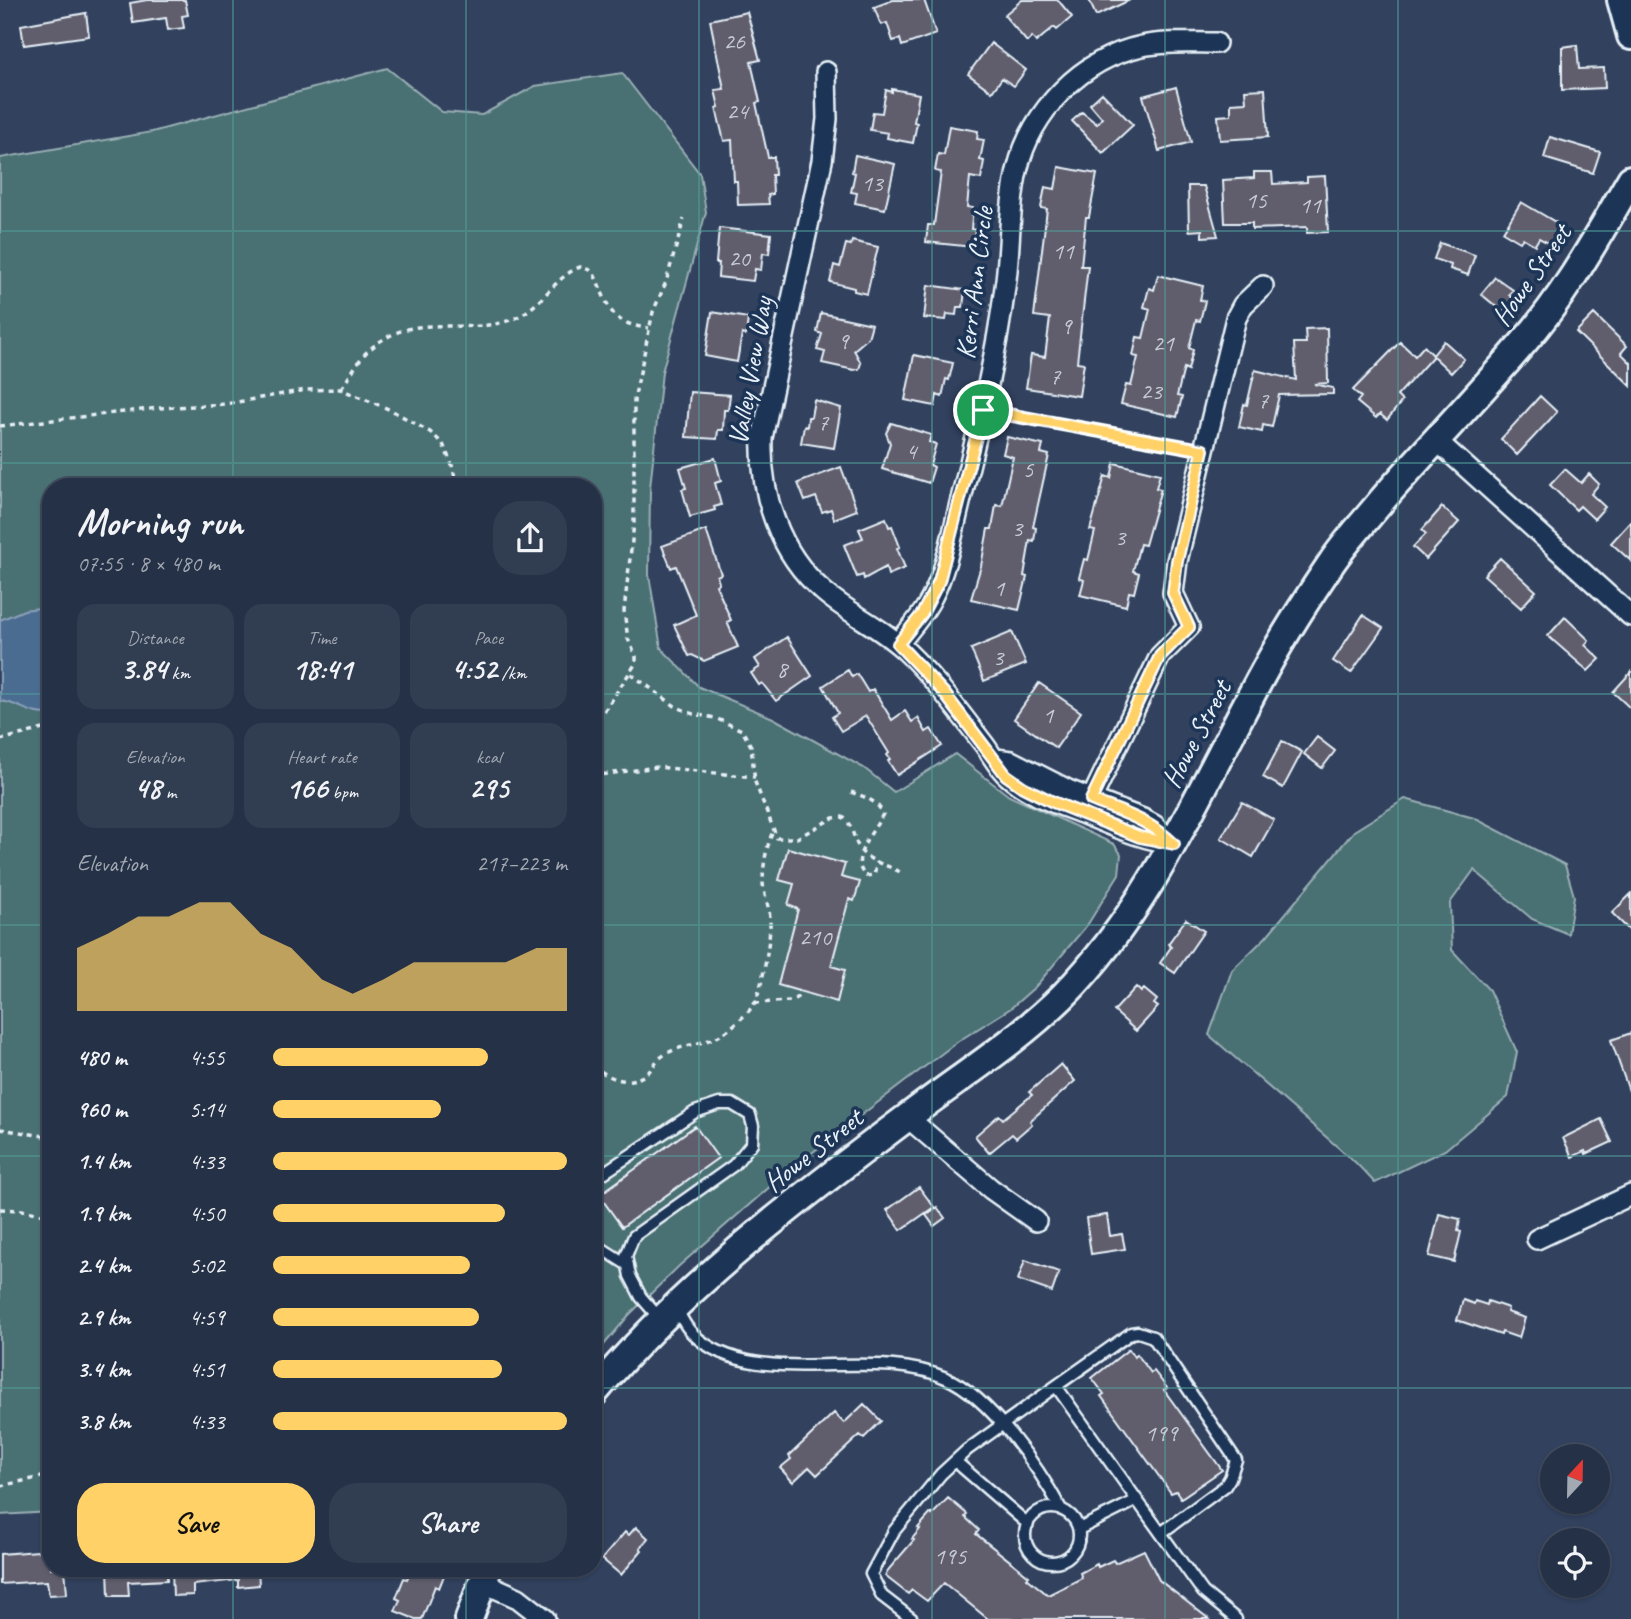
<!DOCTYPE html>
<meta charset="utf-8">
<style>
:root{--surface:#253146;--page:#313d51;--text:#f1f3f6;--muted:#a3a9b3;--line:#424c5f;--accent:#ffd166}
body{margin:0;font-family:Caveat,sans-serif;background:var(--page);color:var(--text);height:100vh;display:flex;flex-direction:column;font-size:26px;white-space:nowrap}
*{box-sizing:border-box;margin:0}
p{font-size:23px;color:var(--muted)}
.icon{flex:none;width:38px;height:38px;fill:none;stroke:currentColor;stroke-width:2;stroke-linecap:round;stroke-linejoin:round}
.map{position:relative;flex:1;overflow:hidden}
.drawer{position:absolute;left:42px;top:478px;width:560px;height:1099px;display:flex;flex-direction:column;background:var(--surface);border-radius:28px;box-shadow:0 2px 5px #0004,0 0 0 2px var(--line)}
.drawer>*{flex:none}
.needle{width:46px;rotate:22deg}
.fabs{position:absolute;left:1540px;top:1444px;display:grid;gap:14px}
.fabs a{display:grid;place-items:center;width:70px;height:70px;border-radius:50%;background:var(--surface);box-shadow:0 2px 5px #0004,0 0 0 2px var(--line);font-size:35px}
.pin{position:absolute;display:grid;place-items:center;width:60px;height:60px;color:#fff;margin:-30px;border:4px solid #fff;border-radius:50%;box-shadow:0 2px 7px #0007}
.round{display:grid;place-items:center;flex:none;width:74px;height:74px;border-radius:28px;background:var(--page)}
.overview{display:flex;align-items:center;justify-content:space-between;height:119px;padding:0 35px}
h1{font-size:38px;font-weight:700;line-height:52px}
.stats{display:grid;grid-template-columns:repeat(3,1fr);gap:10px;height:119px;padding:7px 35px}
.stats div{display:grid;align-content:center;border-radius:18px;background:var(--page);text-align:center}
.stats b{font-size:30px;font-weight:700}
.stats small{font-size:19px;font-weight:400}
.stats p{font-size:19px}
.chart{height:196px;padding:14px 35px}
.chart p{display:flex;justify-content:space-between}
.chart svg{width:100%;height:126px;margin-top:7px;fill:var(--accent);opacity:.7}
.button{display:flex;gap:14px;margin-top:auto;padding:14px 35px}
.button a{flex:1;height:80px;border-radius:28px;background:var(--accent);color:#111;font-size:28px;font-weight:700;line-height:80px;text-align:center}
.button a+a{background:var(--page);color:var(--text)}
ul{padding:0 35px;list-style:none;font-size:23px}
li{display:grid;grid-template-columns:112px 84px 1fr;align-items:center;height:52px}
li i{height:18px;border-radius:9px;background:var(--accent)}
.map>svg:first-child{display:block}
.green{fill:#4a6f72;stroke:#99b0b5;stroke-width:2}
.water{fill:#4b6c91;stroke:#8aa1ba;stroke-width:2}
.building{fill:#615d6d;stroke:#e8f1f8;stroke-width:2}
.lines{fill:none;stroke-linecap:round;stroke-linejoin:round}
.lane-casing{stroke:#e8f1f8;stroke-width:15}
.street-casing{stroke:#e8f1f8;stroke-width:24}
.secondary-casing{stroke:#e8f1f8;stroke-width:32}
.path{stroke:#e8f1f8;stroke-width:3.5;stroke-dasharray:5 5;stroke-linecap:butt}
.lane{stroke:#1d3557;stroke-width:10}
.street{stroke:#1d3557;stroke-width:19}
.secondary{stroke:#1d3557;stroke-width:26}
.route-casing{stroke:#fff;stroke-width:14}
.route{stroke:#ffd166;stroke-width:9}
.grid{fill:none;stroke:#509b97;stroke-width:2;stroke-opacity:0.55}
.labels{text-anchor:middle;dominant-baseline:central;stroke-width:7;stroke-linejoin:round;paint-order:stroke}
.number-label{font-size:24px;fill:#c6ccd5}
.street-label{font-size:28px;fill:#e8f1f8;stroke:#1d3557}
</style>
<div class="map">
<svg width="1631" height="1619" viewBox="0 0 1631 1619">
<rect width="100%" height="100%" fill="#31415e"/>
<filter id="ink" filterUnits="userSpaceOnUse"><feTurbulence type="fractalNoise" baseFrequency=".0143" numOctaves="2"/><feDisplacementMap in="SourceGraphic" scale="14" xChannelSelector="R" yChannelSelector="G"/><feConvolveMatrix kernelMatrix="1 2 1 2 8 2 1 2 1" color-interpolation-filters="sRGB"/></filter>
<g filter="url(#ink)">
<path class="green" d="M387 68 442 112 482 115 535 86 622 73 700 174 706 212 662 372 650 488 649 575 661 648 699 687 773 718 864 768 894 792 955 754 1009 796 1114 844 1121 854 1119 874 1088 924 1036 986 1011 1008 957 1042 788 1171 679 1266 629 1315 593 1358V486H51V1512L0 1515V158L152 132Z
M1405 799 1474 818 1565 865 1574 896 1568 934 1532 919 1474 870 1450 903 1452 950 1489 990 1517 1052 1508 1097 1445 1150 1375 1183 1356 1163 1209 1035 1232 970 1266 937 1354 831Z"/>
<path class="water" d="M39 608 51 609V713C31 717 20 703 0 701V620L24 610Z"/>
<path class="building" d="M147 0H185L188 15 182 16 184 28 168 30 166 18 133 23 130 3Z
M893 0H924L936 34 902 46 900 39 893 41 887 23 881 25 874 7Z
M1022 0H1058L1072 17 1057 30 1054 27 1036 42 1032 37 1027 42 1004 15Z
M1089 0H1130L1096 16Z
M747 12 760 60 751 62 760 102 756 103 768 157H774L775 175H772L773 194 768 195 769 204 738 205 737 181H734L732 140 724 141 716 108 719 107 715 90 724 89 710 20Z
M86 13 89 36 24 45 21 25Z
M991 43 1026 70 1014 86 1002 78 992 92 968 74Z
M1577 45 1579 69 1604 68 1605 88 1562 90V47Z
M1176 87 1191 142 1159 151 1143 96Z
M892 89 919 94 914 122 917 123 913 143 887 138 888 133 870 130 873 112 882 113 886 90 892 92Z
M1265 89 1268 137 1220 140 1218 116 1231 115V103L1246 102 1245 90Z
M1102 93 1133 125 1103 153 1072 121 1082 112 1097 124 1102 118 1090 104Z
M949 126 978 131 977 139 984 140 980 160 984 161 981 179 970 177 967 207 973 208 971 229 975 230 973 247 926 242 928 225H934L941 172 935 171 938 154 944 155Z
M1550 137 1600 152 1593 173 1544 158Z
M855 155 895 164 885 209 855 203 857 193 851 192 855 173 852 172Z
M1059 167 1097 174 1089 217H1086L1081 266H1088L1077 362 1084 363 1079 396 1026 388 1031 355 1045 357 1050 318 1034 316 1047 209 1041 208 1045 187 1055 189Z
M1254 172H1272L1273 184 1307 182V177L1325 176 1328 232 1307 233V227L1252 229V223H1225L1223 180 1254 178Z
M1188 186H1204L1218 236 1202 237V230L1189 231Z
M1521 202 1562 226 1552 245 1539 238 1535 245 1523 238 1520 242 1503 232Z
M719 228 771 234 769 254 763 253 761 270 755 269 753 281 718 277 719 263H716Z
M852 241 878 247 867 294 854 291V288L830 282 834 265 840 267 846 244 851 245Z
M1440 243 1475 255 1468 275 1450 269 1451 265 1434 259Z
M1158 275 1203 286 1200 300 1205 301 1200 321 1196 320 1189 348 1193 350 1188 370 1184 368 1177 396 1182 397 1177 417 1121 404 1126 385 1131 386 1138 357 1133 356 1137 337 1143 338 1150 309 1144 307 1149 288 1154 290Z
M1495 277 1513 290 1509 295 1514 299 1503 312 1481 294Z
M928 285 965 290 963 307H957L956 315 947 314 946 320 924 318Z
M712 312 748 318 746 335 742 334 737 362 705 356Z
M821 313 872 324 868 338 854 350 861 363 859 369 854 370 822 363 825 352 817 350 822 334 817 332Z
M1594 314 1627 346 1621 353 1631 363V386L1576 332Z
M1327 328 1328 383 1314 384 1333 388V394L1279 395 1272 427 1263 425 1262 432 1239 427 1244 404 1247 405 1255 370 1296 380 1294 343H1306L1305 329Z
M1444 341 1464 359 1451 373 1433 356 1397 396 1402 401 1387 420 1380 414 1376 418 1357 402 1361 397 1353 390 1400 342 1415 356 1424 346 1433 355Z
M914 355 953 363 949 380 946 379 942 397 937 395 935 406 905 400Z
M690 392 730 395 728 410H724L723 430H718L717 439 686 437Z
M1540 396 1557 412 1517 455 1501 439Z
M814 400 841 408 834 448 801 443 804 426 807 427 808 417H811Z
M891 423 931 435 929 442 936 444 930 465 934 467 929 483 882 469 890 443 886 433Z
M1007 437 1043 445 1041 453 1049 455 1033 527 1036 528 1034 541 1030 540 1024 576 1027 577 1019 610 971 599 981 566 988 529H992L996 505 1002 506 1013 457 1003 454Z
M715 458 721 481 715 483 721 505 714 507 715 510 690 517 682 489 686 488 680 468Z
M1114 463 1160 474 1156 488 1161 489 1145 545 1140 544 1133 571 1139 573 1134 593 1129 592 1126 606 1080 595 1084 580 1079 578 1084 559 1088 560 1095 531 1090 530 1105 476 1111 478Z
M841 467 857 510 834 519 831 509 822 512 816 497 805 501 798 483Z
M1565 469 1581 483 1589 474 1599 484 1591 494 1605 507 1594 519 1580 506 1576 510 1550 485Z
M1442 507 1459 522 1426 559 1413 547 1426 534 1422 530Z
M886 518 889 527 892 526 900 547 897 548 905 568 888 575 886 567 864 579 863 575 857 577 844 545 863 538 859 529Z
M1631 521V561L1611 543Z
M706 530 721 574 717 576 719 583 716 585 731 620 727 622 738 647 704 661 692 655 689 656 674 625 696 615 676 566 671 568 662 546Z
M1500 558 1536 591 1521 608 1484 575Z
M1363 615 1383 628 1351 673 1333 661Z
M1565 617 1589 640 1585 645 1600 659 1588 671 1548 636Z
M1012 632 1026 664 984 681 971 649Z
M787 637 812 676 776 701 762 683 759 685 751 673 760 667 755 659Z
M848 670 852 677 857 674 868 692 873 689 892 720 905 711 912 722 918 718 926 732 931 729 942 746 897 775 888 761 890 759 887 755 889 753 866 716 841 731 832 717 838 713 823 686Z
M1631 672V709L1613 692Z
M1039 683 1081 712 1056 748 1014 719Z
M1317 737 1335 751 1322 768 1304 754Z
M1282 741 1302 752 1283 788 1263 777Z
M1242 802 1274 820 1253 857 1221 838Z
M788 848 845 864 841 877 860 882 854 901 849 899 831 966 845 970 837 1002 778 985 798 909 788 905 794 884 779 880Z
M1631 894V932L1612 913Z
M1186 919 1204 931 1175 973 1160 963 1171 947 1168 944Z
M1136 987 1141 992 1144 989 1157 1000 1154 1004 1158 1007 1136 1031 1114 1011Z
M1631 1033V1091H1629L1611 1040Z
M1061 1064 1075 1081 1030 1121 1032 1124 1016 1138 1012 1134 989 1153 975 1136 999 1115 1003 1119 1032 1095 1029 1092Z
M1601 1119 1612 1142 1586 1154 1585 1151 1572 1157 1563 1138Z
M695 1126 718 1158 622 1227 599 1195Z
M919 1187 934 1207 901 1230 887 1210Z
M937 1207 945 1218 934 1226 926 1215Z
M1439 1214 1460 1219 1458 1231 1461 1232 1454 1262 1429 1256Z
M1107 1215 1110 1236 1122 1234 1125 1249 1091 1254 1086 1218Z
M1025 1260 1059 1272 1052 1292 1018 1280Z
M1463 1300 1474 1304 1475 1301 1487 1305 1488 1301 1508 1308 1507 1312 1525 1318 1519 1338 1502 1332 1501 1335 1457 1320Z
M1129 1349 1134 1357 1137 1354 1151 1373 1154 1371 1167 1388 1164 1390 1222 1470 1181 1498 1176 1491 1171 1493 1101 1396 1104 1394 1092 1378Z
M864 1404 881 1421 864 1438 860 1435 817 1475 809 1467 793 1482 780 1468 791 1459 789 1456 834 1413 844 1423Z
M948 1498 967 1514 965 1517 979 1530 976 1534 1029 1576 1027 1578 1048 1595 1082 1578 1080 1573 1097 1564 1098 1567 1113 1560 1115 1563 1144 1550 1159 1580 1209 1619H988L944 1583 927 1601 912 1590 908 1594 885 1576 889 1569 914 1540 912 1539 920 1529 918 1528 931 1513 932 1515Z
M636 1527 648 1538 640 1548 642 1550 621 1575 602 1559 625 1532 629 1535Z
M51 1550V1568H65L67 1594 49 1595 47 1581 0 1584V1554Z
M108 1568H167V1580L128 1582 129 1596H109Z
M172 1568H258L259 1585 238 1587V1580L193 1585V1595L173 1596Z
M412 1568H447L439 1588 435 1586 422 1619H415L395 1611 400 1600 396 1598 404 1578 407 1579Z"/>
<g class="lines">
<defs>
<path id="lane" d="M983 410 1203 450
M593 1180 695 1112 719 1104H732L750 1115 753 1126 752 1143 734 1165 634 1236 626 1256 630 1276 641 1297 661 1320
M593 1243 628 1265
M676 1307C681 1317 685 1327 693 1334 754 1393 868 1344 946 1378 989 1396 1039 1468 1061 1509
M1056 1386 1131 1333 1138 1332 1153 1337 1236 1460 1230 1478 1225 1486 1161 1533
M955 1461 1028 1524
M1025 1535a27 27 0 1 1 54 0a27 27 0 1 1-54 0Z
M1079 1529 1137 1500 1203 1592 1236 1619
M912 1619 882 1596 871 1574 894 1531 941 1474 967 1450 1056 1386 1137 1500"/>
<path id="street" d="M826 72 827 119 822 161 762 438C760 495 779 553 823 591 849 614 883 628 908 653 936 680 959 712 983 743 991 753 998 768 1008 776 1029 795 1058 804 1084 814 1114 826 1142 840 1174 843
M1436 440 1631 616
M898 644C910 629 924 614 932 597 948 566 953 529 962 495 979 426 996 358 1005 287 1011 249 1008 209 1017 171 1031 111 1081 59 1142 46 1166 41 1192 43 1216 43
M996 759 1011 761 1068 790 1143 819 1154 825 1173 843
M1091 800 1160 656 1189 627 1173 593 1177 561 1236 318 1243 305 1263 286
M907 1117 991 1189 1036 1221
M1537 1239 1631 1195
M482 1582 518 1598 545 1619"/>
<path id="secondary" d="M1621 0 1631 36
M593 1394C683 1286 797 1200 909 1116 962 1076 1016 1042 1063 996 1156 902 1204 779 1267 666 1287 630 1309 596 1332 562 1347 540 1366 520 1383 499 1429 446 1478 396 1524 342 1567 293 1598 235 1631 179
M469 1619 488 1568"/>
</defs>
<use href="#lane" class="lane-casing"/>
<use href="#street" class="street-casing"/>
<use href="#secondary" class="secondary-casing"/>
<path class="path" d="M341 388C351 376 357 360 369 350 418 307 459 339 513 319 541 308 554 277 580 267L590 270 594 274C610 307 608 324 649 328
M0 426 159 408 226 404 306 390 340 389 391 410 430 432 443 444 452 465 457 486
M631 674 675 706 693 714 715 718 742 730 751 746 755 782 777 838H797L833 818 843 817C854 826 853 841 861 851 870 862 888 865 900 872
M593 728 636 663V656L628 639 624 611 634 523V400L653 312 666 282 684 219
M0 740 51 727
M593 776 657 767 755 777
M851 792C864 797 877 800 883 814 875 830 847 860 866 876L874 875 877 862
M755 1003 791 1001 799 996
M593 1065C607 1078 628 1087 646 1074 652 1070 654 1063 660 1058 679 1042 707 1047 728 1030 736 1023 749 1013 754 1004 762 992 771 935 770 920 770 908 764 896 763 883 763 865 766 848 773 831
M0 1129 51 1137
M0 1209 22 1210 51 1216
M593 1317 595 1259
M0 1486 51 1475"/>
<use href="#lane" class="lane"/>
<use href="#street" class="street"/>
<use href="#secondary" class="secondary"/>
</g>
</g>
<g class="lines" filter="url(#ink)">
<defs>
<path id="route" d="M983 410 1203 450 1177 561 1173 593 1189 627 1160 656 1091 800C1123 813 1148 819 1174 844L1140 837 1053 802 1023 787 1006 775 944 693 898 644 922 614 939 581Z"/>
</defs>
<use href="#route" class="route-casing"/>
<use href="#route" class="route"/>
</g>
<path class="grid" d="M233 0V486M466 0V486M699 0V1619M932 0V1619M1165 0V1619M1398 0V1619M0 231H1631M0 463H1631M0 694H51M593 694H1631M0 925H51M593 925H1631M0 1156H51M593 1156H1631M0 1388H51M593 1388H1631M233 1568V1619M466 1568V1619"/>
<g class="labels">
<g class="number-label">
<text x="734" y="41">26</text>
<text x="737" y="111">24</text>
<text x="872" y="183">13</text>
<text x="1256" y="200">15</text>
<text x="1310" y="205">11</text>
<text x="1063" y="251">11</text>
<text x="739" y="258">20</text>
<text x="1066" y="326">9</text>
<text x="843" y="341">9</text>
<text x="1163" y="343">21</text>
<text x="1055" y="376">7</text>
<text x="1151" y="391">23</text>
<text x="1263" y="400">7</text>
<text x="823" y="422">7</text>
<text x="911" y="451">4</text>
<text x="1028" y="469">5</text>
<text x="1017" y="528">3</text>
<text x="1120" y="537">3</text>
<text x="999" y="588">1</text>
<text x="998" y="657">3</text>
<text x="782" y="669">8</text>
<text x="1048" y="715">1</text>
<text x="815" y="937">210</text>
<text x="1161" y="1433">199</text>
<text x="950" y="1556">195</text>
</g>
<g class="street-label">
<text transform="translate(1531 275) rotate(-55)">Howe Street</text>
<text transform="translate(974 283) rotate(-83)">Kerri Ann Circle</text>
<text transform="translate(750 371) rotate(-80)">Valley View Way</text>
<text transform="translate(1196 734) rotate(-62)">Howe Street</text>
<text transform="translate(813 1150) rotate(-38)">Howe Street</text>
</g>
</g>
</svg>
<div class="fabs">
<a><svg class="needle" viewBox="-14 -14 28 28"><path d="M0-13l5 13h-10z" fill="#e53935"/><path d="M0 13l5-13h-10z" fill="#a3a9b3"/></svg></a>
<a><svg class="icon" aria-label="locate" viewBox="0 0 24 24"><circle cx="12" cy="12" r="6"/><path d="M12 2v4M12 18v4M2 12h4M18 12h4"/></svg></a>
</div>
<div class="pin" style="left:983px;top:410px;background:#1e9e55"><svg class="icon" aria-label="arrive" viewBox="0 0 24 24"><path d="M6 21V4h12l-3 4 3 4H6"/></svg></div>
<section class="drawer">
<div class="overview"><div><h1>Morning run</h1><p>07:55 · 8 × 480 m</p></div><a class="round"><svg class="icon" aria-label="share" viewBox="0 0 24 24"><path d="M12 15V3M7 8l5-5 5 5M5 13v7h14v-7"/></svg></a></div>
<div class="stats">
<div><p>Distance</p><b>3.84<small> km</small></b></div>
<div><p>Time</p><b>18:41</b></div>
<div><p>Pace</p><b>4:52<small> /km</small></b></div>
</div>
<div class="stats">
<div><p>Elevation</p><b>48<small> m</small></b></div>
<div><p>Heart rate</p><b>166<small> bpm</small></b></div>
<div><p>kcal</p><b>295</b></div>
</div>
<div class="chart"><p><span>Elevation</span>217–223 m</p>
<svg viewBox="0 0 160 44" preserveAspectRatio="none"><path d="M0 44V22L10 17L20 11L30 11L40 6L50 6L60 17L70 22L80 33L90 38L100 33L110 27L120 27L130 27L140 27L150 22L160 22V44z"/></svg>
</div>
<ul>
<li><b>480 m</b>4:55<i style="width:73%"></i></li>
<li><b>960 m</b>5:14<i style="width:57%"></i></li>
<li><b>1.4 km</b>4:33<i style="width:100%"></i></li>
<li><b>1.9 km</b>4:50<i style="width:79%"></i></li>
<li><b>2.4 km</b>5:02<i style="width:67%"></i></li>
<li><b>2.9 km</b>4:59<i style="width:70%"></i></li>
<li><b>3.4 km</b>4:51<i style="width:78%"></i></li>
<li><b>3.8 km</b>4:33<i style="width:100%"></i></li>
</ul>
<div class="button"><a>Save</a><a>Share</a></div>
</section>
</div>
